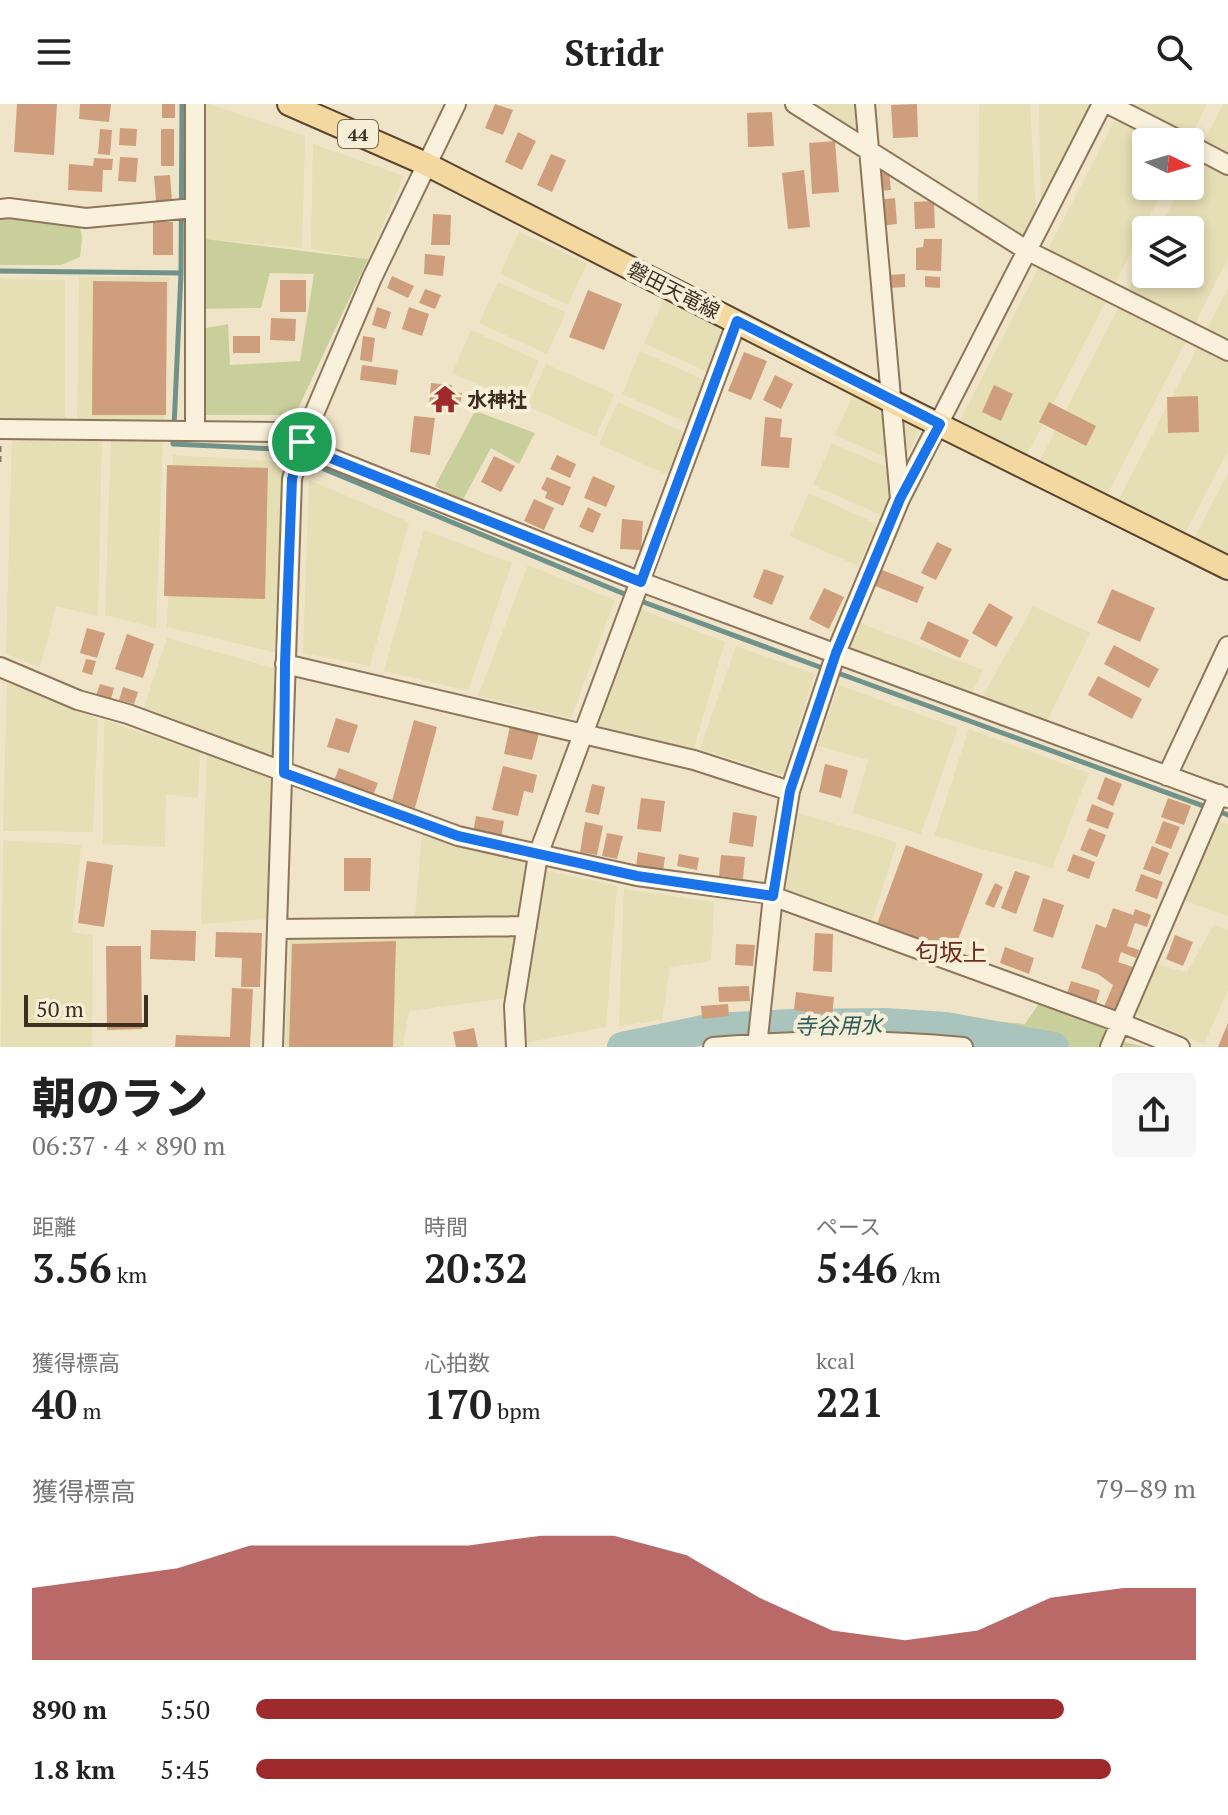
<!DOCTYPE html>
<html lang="ja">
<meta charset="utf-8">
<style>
:root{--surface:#fff;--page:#f6f6f6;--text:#222;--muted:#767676;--accent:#9e2a2b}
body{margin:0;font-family:"PT Serif","Noto Sans JP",serif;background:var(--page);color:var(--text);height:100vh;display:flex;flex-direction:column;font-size:30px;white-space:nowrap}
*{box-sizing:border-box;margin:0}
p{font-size:26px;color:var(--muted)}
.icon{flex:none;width:44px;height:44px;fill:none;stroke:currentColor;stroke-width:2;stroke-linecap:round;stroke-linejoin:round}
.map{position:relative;height:943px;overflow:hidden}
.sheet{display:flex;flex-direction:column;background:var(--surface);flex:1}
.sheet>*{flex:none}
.needle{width:52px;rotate:95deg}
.tools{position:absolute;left:1132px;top:24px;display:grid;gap:16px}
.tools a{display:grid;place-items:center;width:72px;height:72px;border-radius:8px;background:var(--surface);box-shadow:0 4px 12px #0003;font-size:40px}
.scale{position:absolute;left:24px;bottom:20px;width:124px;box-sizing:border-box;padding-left:8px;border:4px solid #3d2e20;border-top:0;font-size:22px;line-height:28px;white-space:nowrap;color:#3d2e20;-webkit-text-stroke:6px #f7eed8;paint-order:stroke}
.pin{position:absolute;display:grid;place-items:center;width:68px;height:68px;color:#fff;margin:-34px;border:4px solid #fff;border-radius:50%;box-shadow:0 2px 8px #0007}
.round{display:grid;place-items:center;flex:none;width:84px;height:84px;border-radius:8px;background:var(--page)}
.summary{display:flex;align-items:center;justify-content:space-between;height:136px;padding:0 32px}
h1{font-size:44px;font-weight:800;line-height:60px}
.metrics{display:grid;grid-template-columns:repeat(3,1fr);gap:12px;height:136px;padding:8px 32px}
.metrics div{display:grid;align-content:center}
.metrics b{font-size:40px;font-weight:800}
.metrics small{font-size:22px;font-weight:400}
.metrics p{font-size:22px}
.chart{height:224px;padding:16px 32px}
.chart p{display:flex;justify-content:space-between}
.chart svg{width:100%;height:144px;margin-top:8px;fill:var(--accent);opacity:.7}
ul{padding:0 32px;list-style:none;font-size:26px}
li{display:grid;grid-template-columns:128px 96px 1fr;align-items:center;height:60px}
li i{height:20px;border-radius:10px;background:var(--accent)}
header{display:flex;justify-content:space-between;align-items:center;height:104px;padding:0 32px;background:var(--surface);font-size:36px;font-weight:800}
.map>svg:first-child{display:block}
.farmland{fill:#e6deb5}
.green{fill:#c9cf9b}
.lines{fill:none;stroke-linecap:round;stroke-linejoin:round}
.stream{stroke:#6f938a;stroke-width:5}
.river{stroke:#a9c4bc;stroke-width:30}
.building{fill:#cf9f7d}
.minor-casing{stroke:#8d765c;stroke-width:22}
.major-casing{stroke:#5b4430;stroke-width:26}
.path{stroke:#8d765c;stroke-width:3;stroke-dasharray:6 4;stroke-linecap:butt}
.minor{stroke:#faf1dc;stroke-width:18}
.major{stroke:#f3d9a0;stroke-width:22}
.route-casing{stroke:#fff;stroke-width:16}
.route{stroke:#1a73e8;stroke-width:10}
.labels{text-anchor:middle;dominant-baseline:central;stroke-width:8;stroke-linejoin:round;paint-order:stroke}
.shield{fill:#f7eed8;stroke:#756857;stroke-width:2}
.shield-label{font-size:18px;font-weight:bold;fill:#3d2e20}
.street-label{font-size:20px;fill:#3d2e20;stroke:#f7eed8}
.poi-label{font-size:20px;font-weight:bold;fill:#3d2e20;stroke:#f7eed8;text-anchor:start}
.water-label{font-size:22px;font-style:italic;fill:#2f5d5a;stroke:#f7eed8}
.quarter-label{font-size:24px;fill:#6b2e1e;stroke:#f7eed8}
</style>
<header><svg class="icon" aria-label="menu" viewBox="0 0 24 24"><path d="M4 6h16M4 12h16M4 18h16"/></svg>Stridr<svg class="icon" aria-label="search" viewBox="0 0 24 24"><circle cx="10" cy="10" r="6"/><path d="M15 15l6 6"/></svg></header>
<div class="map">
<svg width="1228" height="943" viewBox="0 0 1228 943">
<rect width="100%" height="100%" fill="#f0e4c8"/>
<path class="farmland" d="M195 0H209L305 32 302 144 205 135Z
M814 0H863L866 31Z
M979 0H1030L1037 130 1022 144 978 116Z
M1039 0H1098L1041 111Z
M1123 0H1207L1188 38H1146V82H1165L1027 351 960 316Z
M1223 0H1228V155L1106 393 1039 358 1146 150V170H1190V126H1159L1181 82H1190V65Z
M313 40 404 72 368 155 311 145Z
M519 128 587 159 568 201 500 170Z
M79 173H169L164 326H77Z
M0 175 65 176V326L0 325Z
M498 178 566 208 547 250 479 219Z
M1228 184V347L1183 433 1117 399Z
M663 197 731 228 712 270 644 239Z
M471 226 539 257 520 299 452 269Z
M640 247 709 278 690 320 622 290Z
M546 260 614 290 596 333 527 302Z
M854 289 922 319 903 361 835 331Z
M618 298 686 329 667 371 599 340Z
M12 332 102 333 98 512 56 502 40 563 6 550Z
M163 334 156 524 105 511 111 335Z
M832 339 900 369 881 411 813 381Z
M173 351 287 358 277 549 167 523Z
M1228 369V457L1192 438Z
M309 376 409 418 370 562 303 549Z
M809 389 877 420 858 462 790 432Z
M424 426 512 459 468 587 384 567Z
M528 461 615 496 571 614 478 592Z
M1033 502 1090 529 1045 621 980 597Z
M640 505 725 538 694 644 596 624Z
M857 518 983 566 970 592 845 546Z
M167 534 274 564 273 659 143 606Z
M736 542 815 570 783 671 700 645Z
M7 579 98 615 93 728 3 727Z
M839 581 958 624 921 730 853 709 868 656 818 642Z
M104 616 200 648 198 694 166 690 165 743 103 740Z
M969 625 1089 669 1052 764 934 732Z
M207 648 274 674 267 815 201 820Z
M798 709 897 738 872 817 785 790Z
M1219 717 1228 720V812L1175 793Z
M422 729 532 759 521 816 415 812Z
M3 736 81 741 72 828 93 832 92 943H1Z
M545 766 617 782 606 923 524 939V883Z
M624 785 714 798 711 857 670 863 662 916 619 922Z
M1214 820 1228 826V886L1204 940 1126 907 1151 859 1187 868Z
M517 825 508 894 409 907 403 943H285L290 832Z"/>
<path class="green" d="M0 109 65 116 80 124 82 134 80 153 61 161H0Z
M205 135 368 155 295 311H206V224L228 220 230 261 300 257 314 170 270 169 261 204 194 205Z
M475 307 535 329 519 360 491 344 462 397 435 382Z
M1042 895 1119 922 1120 937 1146 943H979L873 927 872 906 1025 920Z"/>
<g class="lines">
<path class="stream" d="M0 167 181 169
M174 323 181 169 182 0
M174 333 173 340 276 345 646 499 825 565
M835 568 1228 711"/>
<path class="river" d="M622 943 713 924 793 920 885 919 946 923 1054 943"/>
</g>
<path class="building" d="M17 0H57L54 51 14 48Z
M80 0H111L109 18 79 15Z
M162 0H175V14H162Z
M495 0 513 6 503 31 485 24Z
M917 0 918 33 893 34 891 1Z
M772 8 774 42 748 43 747 9Z
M120 24 137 25 136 42 119 41Z
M100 25 112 26 110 51 98 50Z
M161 25H174V62H161Z
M518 28 536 37 522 66 505 58Z
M835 37 839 88 812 90 809 39Z
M551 50 566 56 552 88 537 81Z
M120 53 138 54 136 78 118 77Z
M94 54 113 55 112 66H103L102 88 68 86 69 60 93 62Z
M804 66 810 123 788 125 782 69Z
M889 68 891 86 878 87 876 69Z
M170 71 172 97H156L154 72Z
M895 94 897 120 881 122 878 96Z
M934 97 935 124 915 125 914 98Z
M433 110 451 111 450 141H431Z
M153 118H173V151H153Z
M924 135H942L941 167 916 166V144L923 143Z
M425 150 445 152 443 172 424 170Z
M905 170V183L889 184 888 171Z
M392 172 414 182 408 194 387 184Z
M925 172 940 173V184L925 183Z
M280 176H306V208H280Z
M93 177 167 178 166 311H92Z
M425 185 441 191 435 205 419 199Z
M588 186 622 200 604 246 569 233Z
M377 203 391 208 386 225 372 221Z
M409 203 429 210 422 232 402 225Z
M271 214 296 215 295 237 270 236Z
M233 232H260V249H233Z
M363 232 375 234 372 258 360 256Z
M744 248 767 257 751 296 728 287Z
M362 261 398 266 396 281 360 276Z
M775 271 793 280 781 305 763 296Z
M431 279 452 281 451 288 462 289 460 303 429 300Z
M994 281 1013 290 1001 317 982 308Z
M1198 292 1199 328 1168 329 1167 293Z
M1049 298 1096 322 1086 342 1039 318Z
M414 312 435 314 430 351 410 348Z
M765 313 782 315 780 333 792 334 789 364 761 362Z
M557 351 576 360 570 374 550 365Z
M494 352 515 362 501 388 481 378Z
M167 361 268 364 265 495 164 492Z
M593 372 615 382 606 403 584 394Z
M547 373 571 383 563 402 545 394 547 388 541 385Z
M534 395 554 404 544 426 524 417Z
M588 403 601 410 593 429 579 423Z
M622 415 643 417 641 446 620 445Z
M937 438 952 445 936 476 921 469Z
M764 465 784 472 772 501 753 493Z
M880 465 924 483 917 499 873 481Z
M824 484 844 493 829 525 809 515Z
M1112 485 1155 504 1140 538 1097 519Z
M989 499 1013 513 996 543 972 529Z
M928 517 969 536 960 554 920 535Z
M87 524 105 529 97 554 80 549Z
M127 530 154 540 143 574 115 565Z
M1114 541 1159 565 1149 584 1104 560Z
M86 555 96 557 92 571 82 568Z
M1098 572 1142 595 1132 615 1088 591Z
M100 580 114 584 111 595 96 591Z
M123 583 138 588 134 600 119 596Z
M336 614 358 621 349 649 327 643Z
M414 616 437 623 415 704 392 697Z
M510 622 539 629 532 656 504 650Z
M825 660 848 666 841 694 819 688Z
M503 662 537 671 533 689 524 687 518 712 492 706Z
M339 664 378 679 372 694 333 679Z
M1105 673 1122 680 1113 702 1097 695Z
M592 680 605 683 599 711 585 708Z
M641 694 665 697 661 728 637 725Z
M1168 694 1191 702 1184 721 1161 713Z
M1092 700 1114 709 1108 725 1086 717Z
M733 708 757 712 753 743 729 739Z
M476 712 504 717 501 734 473 729Z
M1163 717 1180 723 1171 745 1155 739Z
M585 718 603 722 597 751 580 748Z
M1089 724 1106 731 1097 753 1080 746Z
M607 729 623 732 617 755 602 752Z
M906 741 983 770 953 849 877 820Z
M1152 742 1169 749 1160 771 1143 765Z
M638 748 665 753 663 768 636 763Z
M679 750 699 754 697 766 677 762Z
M1073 750 1095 758 1089 775 1067 767Z
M721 751 745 753 743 775 719 772Z
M344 754H371L370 787H344Z
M87 757 113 761 104 823 78 819Z
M1015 767 1030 772 1016 810 1001 804Z
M1141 770 1163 778 1157 795 1135 787Z
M995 779 1003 783 994 804 985 800Z
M1043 794 1064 801 1053 834 1033 827Z
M1113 804 1133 811 1135 805 1151 811 1147 823 1135 819 1127 842 1139 846 1136 854 1121 848 1118 858 1139 865 1121 915 1103 905 1113 881 1098 870 1081 864 1096 820 1106 824Z
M151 826 196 827 195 857 150 855Z
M216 828 262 829 260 883H241L242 854 215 853Z
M815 829 833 830 832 868 813 867Z
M1175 831 1193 838 1183 862 1166 855Z
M396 837 393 943H289L292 840Z
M736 840 755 841 753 862 735 861Z
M106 842H141L142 925 107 926Z
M1005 843 1034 854 1029 870 1000 859Z
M1071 877 1100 886 1096 899 1067 890Z
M749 882 750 897 719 898 718 883Z
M232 884 253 885 250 943H175L176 931 230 933Z
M796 888 834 893 832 911 794 906Z
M728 900 729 912 702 915 701 902Z
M1228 919V943H1218Z
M474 924 478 943H456L453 928Z"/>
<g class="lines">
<defs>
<path id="minor" d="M195 0V326
M795 0 1028 147 1228 247
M865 0 900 395
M1108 0 1183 38
M1190 41 1228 61
M0 105 9 104 86 114 194 104
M0 325 281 328 318 349 641 478 1228 694
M285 560 694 656 790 687
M0 563 78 596 128 610 458 732 637 772 764 789 1121 919 1180 943
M1167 672 1228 542
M277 825 527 822
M273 943 292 375 302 338 372 174 456 0
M516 943 514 902 538 751 737 217
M713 943C795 936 881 935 963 943
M757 943 773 792 790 687 836 549 900 395 1102 0
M1110 943 1219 690"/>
<path id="major" d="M289 0 426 60 893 298 1228 464"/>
</defs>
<use href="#minor" class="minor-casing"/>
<use href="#major" class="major-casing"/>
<path class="path" d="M0 358V341"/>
<use href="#minor" class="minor"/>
<use href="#major" class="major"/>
</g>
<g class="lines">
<defs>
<path id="route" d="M737 217 940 320 900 395 836 549 790 687 773 792 637 772 458 732 284 669 285 560 292 375 302 338 318 349 641 478Z"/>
</defs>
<use href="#route" class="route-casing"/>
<use href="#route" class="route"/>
</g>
<defs>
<symbol id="temple-bare" viewBox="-9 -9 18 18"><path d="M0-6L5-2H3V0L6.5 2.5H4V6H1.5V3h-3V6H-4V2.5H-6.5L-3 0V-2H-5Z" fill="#9e2a2b" stroke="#f7eed8" stroke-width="2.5" paint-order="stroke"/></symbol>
</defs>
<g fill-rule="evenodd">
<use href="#temple-bare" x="425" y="275" width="40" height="40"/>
</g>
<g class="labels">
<rect class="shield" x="338" y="16" width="40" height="28" rx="6"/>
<g class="shield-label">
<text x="358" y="30">44</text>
</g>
<g class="street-label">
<text transform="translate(674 186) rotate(27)">磐田天竜線</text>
</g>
<g class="poi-label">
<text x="467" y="295">水神社</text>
</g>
<g class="water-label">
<text transform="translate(838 921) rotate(-1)">寺谷用水</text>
</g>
<g class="quarter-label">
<text x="951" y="848">匂坂上</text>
</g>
</g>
</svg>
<div class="tools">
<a><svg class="needle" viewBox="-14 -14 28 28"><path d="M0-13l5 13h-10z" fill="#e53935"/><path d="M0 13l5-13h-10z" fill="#767676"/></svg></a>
<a><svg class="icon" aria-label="layers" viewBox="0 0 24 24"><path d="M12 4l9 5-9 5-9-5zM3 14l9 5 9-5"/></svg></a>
</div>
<div class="scale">50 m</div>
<div class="pin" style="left:302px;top:338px;background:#1e9e55"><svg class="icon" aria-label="arrive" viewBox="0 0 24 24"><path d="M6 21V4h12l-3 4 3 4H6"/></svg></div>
</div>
<section class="sheet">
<div class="summary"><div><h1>朝のラン</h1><p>06:37 · 4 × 890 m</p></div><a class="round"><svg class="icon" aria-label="share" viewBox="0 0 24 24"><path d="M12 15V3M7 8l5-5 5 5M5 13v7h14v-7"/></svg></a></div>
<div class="metrics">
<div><p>距離</p><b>3.56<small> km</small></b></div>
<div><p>時間</p><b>20:32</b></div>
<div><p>ペース</p><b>5:46<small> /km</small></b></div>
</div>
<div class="metrics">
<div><p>獲得標高</p><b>40<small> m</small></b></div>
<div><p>心拍数</p><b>170<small> bpm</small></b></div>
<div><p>kcal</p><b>221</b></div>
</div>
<div class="chart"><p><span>獲得標高</span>79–89 m</p>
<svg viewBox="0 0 160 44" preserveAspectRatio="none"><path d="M0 44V22L10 19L20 16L30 9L40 9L50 9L60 9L70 6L80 6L90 12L100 25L110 35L120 38L130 35L140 25L150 22L160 22V44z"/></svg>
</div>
<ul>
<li><b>890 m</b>5:50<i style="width:86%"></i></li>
<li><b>1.8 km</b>5:45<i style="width:91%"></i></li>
</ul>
</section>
